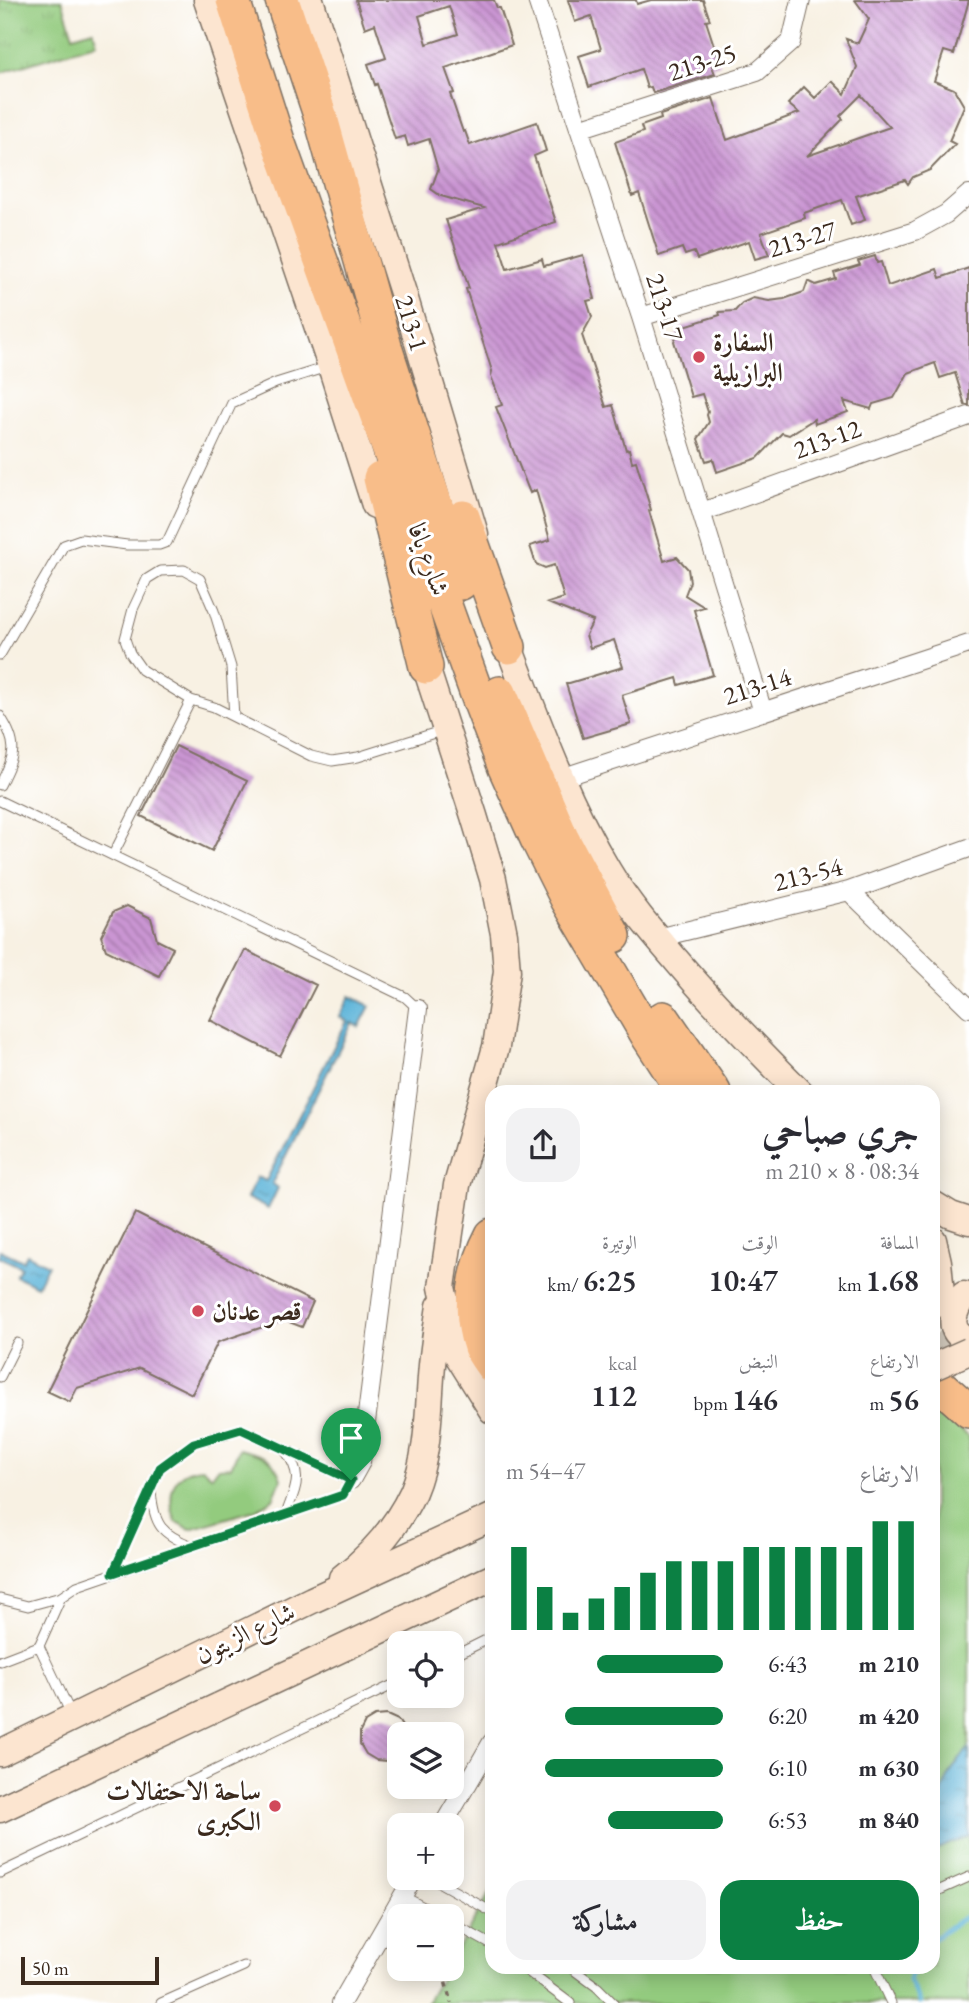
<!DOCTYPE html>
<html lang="ar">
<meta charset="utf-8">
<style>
:root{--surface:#fff;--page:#f2f2f3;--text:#2b2b33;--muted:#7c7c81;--accent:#0b8043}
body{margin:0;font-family:"EB Garamond",Amiri,serif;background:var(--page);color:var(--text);direction:rtl;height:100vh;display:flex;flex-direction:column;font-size:26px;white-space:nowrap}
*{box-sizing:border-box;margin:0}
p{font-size:23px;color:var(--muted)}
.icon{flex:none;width:38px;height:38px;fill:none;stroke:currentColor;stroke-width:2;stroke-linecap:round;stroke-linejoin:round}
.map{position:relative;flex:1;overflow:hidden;direction:ltr}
.details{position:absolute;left:485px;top:1085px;width:455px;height:889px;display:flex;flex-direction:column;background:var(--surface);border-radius:21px;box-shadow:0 4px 18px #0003;direction:rtl}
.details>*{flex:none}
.buttons{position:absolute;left:387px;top:1631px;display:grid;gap:14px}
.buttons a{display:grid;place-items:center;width:77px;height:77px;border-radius:14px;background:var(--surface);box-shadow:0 4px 18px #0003;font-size:35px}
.scale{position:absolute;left:21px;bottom:18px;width:138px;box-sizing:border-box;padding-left:7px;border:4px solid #3b2a1e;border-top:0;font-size:19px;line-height:24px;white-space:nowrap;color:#3b2a1e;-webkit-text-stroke:5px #fff;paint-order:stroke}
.pin{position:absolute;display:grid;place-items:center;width:60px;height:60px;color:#fff;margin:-72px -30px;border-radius:50% 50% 50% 0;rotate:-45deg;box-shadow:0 0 7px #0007}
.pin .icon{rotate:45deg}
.round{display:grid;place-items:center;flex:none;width:74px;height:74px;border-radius:21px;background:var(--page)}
.overview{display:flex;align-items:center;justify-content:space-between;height:119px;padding:0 21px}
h1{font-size:38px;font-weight:600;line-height:52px}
.stats{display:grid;grid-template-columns:repeat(3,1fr);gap:10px;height:119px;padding:7px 21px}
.stats div{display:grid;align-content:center}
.stats b{font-size:30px;font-weight:600}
.stats small{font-size:19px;font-weight:400}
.stats p{font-size:19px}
.chart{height:196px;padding:14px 21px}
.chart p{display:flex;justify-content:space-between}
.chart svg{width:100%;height:126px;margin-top:7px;stroke:var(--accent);stroke-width:6}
.action{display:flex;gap:14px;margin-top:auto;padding:14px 21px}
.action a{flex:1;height:80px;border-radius:21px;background:var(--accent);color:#fff;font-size:28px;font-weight:600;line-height:80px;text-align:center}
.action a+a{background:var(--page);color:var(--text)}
ul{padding:0 21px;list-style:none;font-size:23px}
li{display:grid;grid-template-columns:112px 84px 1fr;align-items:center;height:52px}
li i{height:18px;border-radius:9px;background:var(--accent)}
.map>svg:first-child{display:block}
.grass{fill:url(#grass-tufts);stroke:#677a4e;stroke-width:2}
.green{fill:#93cb7e;stroke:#677a4e;stroke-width:2}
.water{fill:url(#water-ripples);stroke:#4c6f7c;stroke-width:2}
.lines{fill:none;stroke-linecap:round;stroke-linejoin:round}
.stream{stroke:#5cb4d9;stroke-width:5}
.building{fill:url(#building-back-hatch);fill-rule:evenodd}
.motorway-tunnel{stroke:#d2c9bc;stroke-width:33;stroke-dasharray:33 17;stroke-linecap:butt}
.service-casing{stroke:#7d7063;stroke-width:11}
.minor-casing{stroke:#7d7063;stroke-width:20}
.secondary-casing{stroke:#7d7063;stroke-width:29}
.motorway-casing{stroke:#7d7063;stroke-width:36}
.path{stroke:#7d7063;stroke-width:3.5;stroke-dasharray:5 5;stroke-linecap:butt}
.service{stroke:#fff;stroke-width:9}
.minor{stroke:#fff;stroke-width:18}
.secondary{stroke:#fce5d0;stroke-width:26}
.motorway{stroke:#f8bd89;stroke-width:33}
.secondary-bridge-casing{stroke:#7d7063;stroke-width:29;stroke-linecap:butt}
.secondary-bridge{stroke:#fce5d0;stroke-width:26}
.route-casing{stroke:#fff;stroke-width:14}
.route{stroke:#0b8043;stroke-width:9}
.poi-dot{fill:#d1495b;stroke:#fff;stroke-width:2.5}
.labels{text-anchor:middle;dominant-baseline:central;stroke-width:6;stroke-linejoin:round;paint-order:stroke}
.street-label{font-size:26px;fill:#3b2a1e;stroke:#fff}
.poi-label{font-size:26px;font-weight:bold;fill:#3b2a1e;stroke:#fff;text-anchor:start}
</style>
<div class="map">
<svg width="969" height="2003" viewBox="0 0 969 2003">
<defs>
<pattern id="grass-tufts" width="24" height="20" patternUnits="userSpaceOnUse" patternTransform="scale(1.75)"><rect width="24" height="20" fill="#93cb7e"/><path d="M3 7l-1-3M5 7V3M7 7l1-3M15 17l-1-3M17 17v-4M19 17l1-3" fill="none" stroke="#80ae6c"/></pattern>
<pattern id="water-ripples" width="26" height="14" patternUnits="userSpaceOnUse" patternTransform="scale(1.75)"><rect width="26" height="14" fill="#5cb4d9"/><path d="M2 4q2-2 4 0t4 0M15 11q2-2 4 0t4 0" fill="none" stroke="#4d93af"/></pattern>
<pattern id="building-back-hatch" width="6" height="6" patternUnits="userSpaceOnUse" patternTransform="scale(1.75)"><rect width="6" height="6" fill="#ca95d3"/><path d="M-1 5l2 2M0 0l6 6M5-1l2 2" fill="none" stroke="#a57aab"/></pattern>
</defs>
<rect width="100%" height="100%" fill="#fff"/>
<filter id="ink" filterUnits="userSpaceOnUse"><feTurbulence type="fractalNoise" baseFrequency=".0143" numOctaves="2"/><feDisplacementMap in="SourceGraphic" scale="14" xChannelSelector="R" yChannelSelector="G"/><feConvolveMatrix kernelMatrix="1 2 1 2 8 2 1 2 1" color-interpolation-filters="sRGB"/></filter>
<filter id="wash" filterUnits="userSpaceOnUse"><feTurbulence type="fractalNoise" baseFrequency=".00686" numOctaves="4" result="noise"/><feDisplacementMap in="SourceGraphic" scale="28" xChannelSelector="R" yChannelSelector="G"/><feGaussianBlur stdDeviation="1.57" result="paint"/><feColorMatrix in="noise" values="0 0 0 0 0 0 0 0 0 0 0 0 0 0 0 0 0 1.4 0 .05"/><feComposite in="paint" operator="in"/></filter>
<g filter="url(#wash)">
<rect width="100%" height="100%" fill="#f8f1e3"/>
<path class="grass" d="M0 0H62L73 36 93 30 97 43 0 73Z"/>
<path class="green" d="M933 1408 969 1437V2003H426L446 1969H452V1959L492 1889V1967H933Z
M239 1449C262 1456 273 1455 281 1479L273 1499 255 1510 190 1529 176 1522C166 1496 171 1469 203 1468L212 1476 218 1468 231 1467Z"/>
<path class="water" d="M350 996 370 1006 359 1027 352 1023 272 1183 278 1188 268 1209 247 1198 257 1177 266 1181 347 1021 340 1017Z
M0 1250 23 1261 27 1254 48 1265 37 1286 16 1276 21 1267 0 1257Z
M969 1748V1836L933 1851C932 1814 942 1775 969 1748Z"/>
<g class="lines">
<path class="stream" d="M933 1939 969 1914
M914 1967 909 1980 920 2003"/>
</g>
<g id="blocks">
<path class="building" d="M356 0H494L497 8H500L512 45 445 68 454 93 450 94 463 132 465 131 470 145 537 122 546 151 534 156 556 222 498 242 507 269 542 259 544 266 583 255 595 299 587 301 592 317 582 335 606 407 613 405 626 450 629 449 632 462 636 461 651 510 649 511 664 561 677 557 688 569 690 582 685 595 704 607 694 610 713 675 679 685 677 678 622 695 631 724 583 738 566 684 623 667 614 640 590 648 586 635 593 621 548 603 564 598 554 565 545 568 536 564 530 546 550 540 536 490 530 493 496 407 502 405 491 376 492 371 466 289 469 288 446 220 484 208 441 196 431 189 438 170 429 139 408 146 405 136 395 139 377 84 375 85 368 64 386 58 375 24 365 28ZM449 6 458 34 427 44 419 16Z
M568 0H636L637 4 651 0H703L710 20 706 21 720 64 712 66 715 74 653 93 651 87 647 88 641 69 589 87 579 56 601 49 591 16 575 22Z
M855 0H969L954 54 944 51 934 81 954 89 964 106 949 141 955 144 930 170 913 177 908 184 905 180 856 196 865 220 851 225 842 200 804 213 805 218 761 233 769 255 755 259 749 241 697 259 694 252 685 255 682 248 659 256 639 193 632 196 615 142 643 132 641 126 661 119 660 115 713 98 727 140 799 113 788 104 804 87 815 98 832 81 845 94 857 67 846 39 858 43 869 19ZM861 95 890 127 807 156 843 119 840 116Z
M875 256 877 263 881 262 888 286 937 269 940 278 969 268V405H965L955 373 940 378 935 363 908 373 894 398 873 404 871 409 844 401 848 412 815 424 814 419 789 435 782 433 758 458 717 472 713 459 706 461 698 439 709 422 707 415 708 412 702 394 691 397 674 341 681 327 720 315 719 312 735 311 742 303 753 298 769 301 784 299 804 292 808 281 816 285 836 279 834 273 860 265 858 261Z
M176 746 247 781 212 851 141 816Z
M127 906 151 918 157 940 173 948 159 976 106 950 101 936 113 912Z
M245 950 316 985 280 1056 210 1020Z
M135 1213 313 1302 302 1327 284 1320 218 1342 192 1394 140 1368 77 1388 70 1402 47 1391Z
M387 1715 398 1720 407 1734H399V1755L388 1761 376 1760 366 1754 360 1744V1732L365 1722 375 1716Z"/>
</g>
</g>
<g filter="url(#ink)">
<use href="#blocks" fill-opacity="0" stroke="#7d7063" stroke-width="2"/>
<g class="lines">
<path class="motorway-tunnel" d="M933 1339 969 1371"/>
<defs>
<path id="service" d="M0 655 64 545 81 539 127 545H159L167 542 232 403 276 383 327 367
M191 700 142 670 130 653 125 639 133 609 147 579 160 571 184 570 200 579 214 611 231 667 234 717
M0 716C20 746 14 756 0 785
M0 801 405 997 418 1009
M113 855 191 700 214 707 311 756 332 761 358 757 444 730
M0 1377 17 1343
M285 1450C304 1477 296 1486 286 1514
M151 1491C154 1525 161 1534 192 1546
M0 1599 28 1606 61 1597
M39 1646 71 1714
M452 1657 492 1637
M0 1661 39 1646 61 1597 77 1586 343 1495 351 1480 241 1429 194 1443 160 1468 113 1573
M0 1873 399 1682
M431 1878 492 1912
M933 1893 969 1877
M403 1896 440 1916
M452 1923 492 1945
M522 1967 570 2003
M570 1967 597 1987 613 2003
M874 1967 891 2003
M161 2003 244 1966"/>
<path id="minor" d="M537 0 641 317 763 712
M579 129 757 72 791 42 801 0
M641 317 915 231 946 214 969 194
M702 512 969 416
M561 778 969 644
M849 891 969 1008
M657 938 849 891 969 848
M351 1480 361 1462 418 1009
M467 1785 492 1742
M443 1825 466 1786
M341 2003 413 1878"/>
<path id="secondary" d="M207 0 331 366 375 505
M310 0 405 299 475 534
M503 628 509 647C538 723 566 801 608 871 627 903 652 932 676 960 715 1006 757 1049 800 1092
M420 649 474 816 493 879 504 934 507 971 496 1047 457 1185 442 1287 457 1354 492 1410
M933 1204 951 1215 969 1221
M933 1240 938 1262 942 1304
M964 1295C953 1312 945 1331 969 1341
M342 1578C371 1556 397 1526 413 1492 430 1452 428 1407 432 1365 434 1345 437 1326 440 1306
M0 1753 312 1600 492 1517
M0 1809 492 1578"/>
<path id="motorway" d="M233 0 278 141 479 700 505 768 537 839 567 899 649 1038 684 1092
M282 0 321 118 386 350 461 583
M380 478 426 667
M463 517 509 647
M500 693 562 838 614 936
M663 1018 714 1092
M492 1235C474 1269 467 1310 480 1347 483 1354 488 1360 492 1366
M943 1388 969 1411"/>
</defs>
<use href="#service" class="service-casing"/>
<use href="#minor" class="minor-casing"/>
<use href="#secondary" class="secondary-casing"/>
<use href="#motorway" class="motorway-casing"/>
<path class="path" d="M443 1973 451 2003"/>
<use href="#service" class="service"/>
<use href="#minor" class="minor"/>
<use href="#secondary" class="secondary"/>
<use href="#motorway" class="motorway"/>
<defs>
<path id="secondary-bridge" d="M933 1367 969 1351"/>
</defs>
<use href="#secondary-bridge" class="secondary-bridge-casing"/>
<use href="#secondary-bridge" class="secondary-bridge"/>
</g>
</g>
<g class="lines" filter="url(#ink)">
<defs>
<path id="route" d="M241 1429 351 1480 343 1495 113 1573 160 1468 194 1443Z"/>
</defs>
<use href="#route" class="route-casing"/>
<use href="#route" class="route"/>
</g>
<g class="poi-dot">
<circle cx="699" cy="357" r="7"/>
<circle cx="198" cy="1311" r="7"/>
<circle cx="275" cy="1806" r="7"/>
</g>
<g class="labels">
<g class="street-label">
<text transform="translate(702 62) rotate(-18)">213-25</text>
<text transform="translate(802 239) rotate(-17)">213-27</text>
<text transform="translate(665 307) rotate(72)">213-17</text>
<text transform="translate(412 323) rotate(73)">213-1</text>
<text transform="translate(827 439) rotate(-20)">213-12</text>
<text transform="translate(429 559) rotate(70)">شارع يافا</text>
<text transform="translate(757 686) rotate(-18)">213-14</text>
<text transform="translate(808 874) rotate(-14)">213-54</text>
<text transform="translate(245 1633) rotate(-26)">شارع الزيتون</text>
</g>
<g class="poi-label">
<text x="713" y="342">السفارة<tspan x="713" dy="30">البرازيلية</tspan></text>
<text x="212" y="1311">قصر عدنان</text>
<text x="261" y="1791" text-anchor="end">ساحة الاحتفالات<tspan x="261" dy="30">الكبرى</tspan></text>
</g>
</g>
</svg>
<div class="buttons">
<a><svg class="icon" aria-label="locate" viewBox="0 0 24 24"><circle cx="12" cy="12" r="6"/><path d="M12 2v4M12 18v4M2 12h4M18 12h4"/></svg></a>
<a><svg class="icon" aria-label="layers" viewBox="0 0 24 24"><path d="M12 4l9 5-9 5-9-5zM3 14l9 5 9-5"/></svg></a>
<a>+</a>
<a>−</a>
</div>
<div class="scale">50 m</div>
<div class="pin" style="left:351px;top:1480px;background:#1e9e55"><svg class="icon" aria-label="arrive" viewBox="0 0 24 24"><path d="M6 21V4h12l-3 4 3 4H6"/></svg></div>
<section class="details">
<div class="overview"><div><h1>جري صباحي</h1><p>08:34 · 8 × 210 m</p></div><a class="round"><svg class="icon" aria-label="share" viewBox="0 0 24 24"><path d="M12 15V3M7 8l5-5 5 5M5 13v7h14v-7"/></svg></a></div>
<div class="stats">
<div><p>المسافة</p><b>1.68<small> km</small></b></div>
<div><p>الوقت</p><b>10:47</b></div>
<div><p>الوتيرة</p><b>6:25<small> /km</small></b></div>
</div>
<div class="stats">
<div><p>الارتفاع</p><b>56<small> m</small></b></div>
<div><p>النبض</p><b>146<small> bpm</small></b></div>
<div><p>kcal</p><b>112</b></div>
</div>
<div class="chart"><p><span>الارتفاع</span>47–54 m</p>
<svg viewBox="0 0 160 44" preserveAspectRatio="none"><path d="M5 44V15M15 44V29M25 44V38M35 44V33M45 44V29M55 44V24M65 44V20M75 44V20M85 44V20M95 44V15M105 44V15M115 44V15M125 44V15M135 44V15M145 44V6M155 44V6"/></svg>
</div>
<ul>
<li><b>210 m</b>6:43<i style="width:58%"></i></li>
<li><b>420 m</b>6:20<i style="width:73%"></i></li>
<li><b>630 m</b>6:10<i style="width:82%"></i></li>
<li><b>840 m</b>6:53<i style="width:53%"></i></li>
</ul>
<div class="action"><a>حفظ</a><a>مشاركة</a></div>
</section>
</div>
